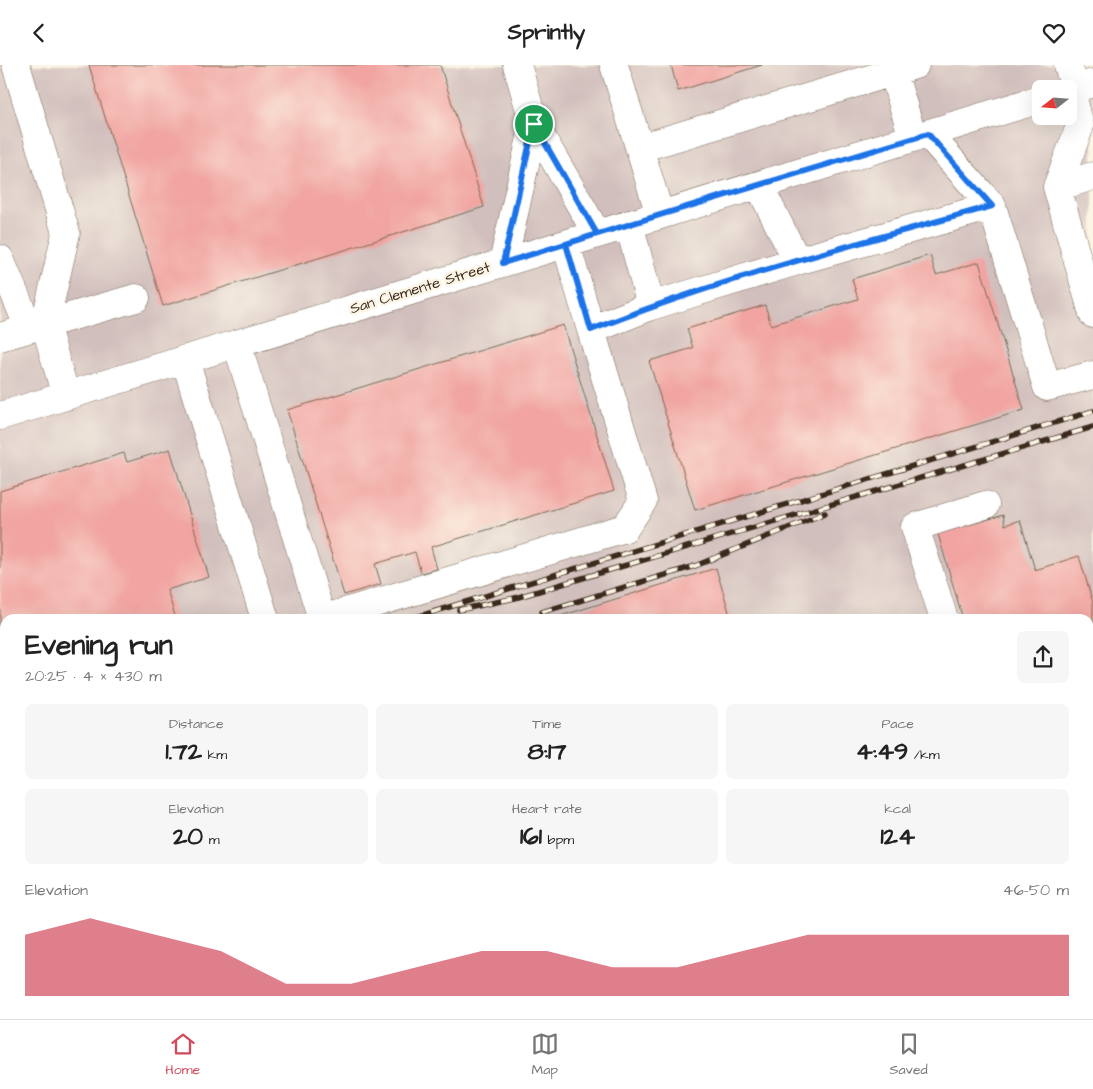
<!DOCTYPE html>
<meta charset="utf-8">
<style>
:root{--surface:#fff;--page:#f6f6f6;--text:#222;--muted:#767676;--line:#e0e0e0;--accent:#d1495b}
body{margin:0;font-family:"Architects Daughter",sans-serif;background:var(--page);color:var(--text);height:100vh;display:flex;flex-direction:column;font-size:19px;white-space:nowrap}
*{box-sizing:border-box;margin:0}
p{font-size:16px;color:var(--muted)}
.icon{flex:none;width:28px;height:28px;fill:none;stroke:currentColor;stroke-width:2;stroke-linecap:round;stroke-linejoin:round}
.map{position:relative;flex:1;overflow:hidden}
.details{position:absolute;left:0px;top:549px;width:1094px;height:406px;display:flex;flex-direction:column;background:var(--surface);border-radius:15px 15px 0 0;box-shadow:0 5px 20px #0002}
.details>*{flex:none}
.needle{width:32px;rotate:253deg}
.controls{position:absolute;left:1032px;top:15px;display:grid;gap:10px}
.controls a{display:grid;place-items:center;width:45px;height:45px;border-radius:8px;background:var(--surface);box-shadow:0 5px 20px #0002;font-size:25px}
.pin{position:absolute;display:grid;place-items:center;width:42px;height:42px;color:#fff;margin:-21px;border:2px solid #fff;border-radius:50%;box-shadow:0 1px 5px #0007}
.round{display:grid;place-items:center;flex:none;width:52px;height:52px;border-radius:8px;background:var(--page)}
.summary{display:flex;align-items:center;justify-content:space-between;height:85px;padding:0 25px}
h1{font-size:28px;font-weight:700;line-height:38px}
.stats{display:grid;grid-template-columns:repeat(3,1fr);gap:8px;height:85px;padding:5px 25px}
.stats div{display:grid;align-content:center;border-radius:8px;background:var(--page);text-align:center}
.stats b{font-size:25px;font-weight:700}
.stats small{font-size:14px;font-weight:400}
.stats p{font-size:14px}
.chart{height:140px;padding:10px 25px}
.chart p{display:flex;justify-content:space-between}
.chart svg{width:100%;height:90px;margin-top:5px;fill:var(--accent);opacity:.7}
header{display:flex;justify-content:space-between;align-items:center;height:65px;padding:0 25px;background:var(--surface);font-size:22px;font-weight:700}
.tab-bar{display:flex;justify-content:space-around;align-items:center;height:70px;border-top:1px solid var(--line);background:var(--surface);font-size:14px;color:var(--muted)}
.tab-bar a{display:grid;justify-items:center;gap:2px}
.tab-bar .active{color:var(--accent)}
.map>svg:first-child{display:block}
.industrial{fill:#d1bfbd;fill-rule:evenodd}
.building{fill:#f1a4a1}
.lines{fill:none;stroke-linecap:round;stroke-linejoin:round}
.minor-casing{stroke:#786a56;stroke-width:29}
.minor{stroke:#fff;stroke-width:28}
.rail-casing{stroke:#3b2a1e;stroke-width:5.5}
.rail{stroke:#fcf5e5;stroke-width:4;stroke-dasharray:11;stroke-linecap:butt}
.route-casing{stroke:#fff;stroke-width:10}
.route{stroke:#1a73e8;stroke-width:6}
.labels{text-anchor:middle;dominant-baseline:central;stroke-width:5;stroke-linejoin:round;paint-order:stroke}
.street-label{font-size:15px;fill:#3b2a1e;stroke:#fcf5e5}
</style>
<header><svg class="icon" aria-label="back" viewBox="0 0 24 24"><path d="M15 5l-7 7 7 7"/></svg>Sprintly<svg class="icon" aria-label="heart" viewBox="0 0 24 24"><path d="M12 20l-8-8c-3-5 5-10 8-4 3-6 11-1 8 4z"/></svg></header>
<div class="map">
<svg width="1093" height="954" viewBox="0 0 1093 954">
<rect width="100%" height="100%" fill="#fcf5e5"/>
<filter id="ink" filterUnits="userSpaceOnUse"><feTurbulence type="fractalNoise" baseFrequency=".02" numOctaves="2"/><feDisplacementMap in="SourceGraphic" scale="10" xChannelSelector="R" yChannelSelector="G"/><feConvolveMatrix kernelMatrix="1 2 1 2 8 2 1 2 1" color-interpolation-filters="sRGB"/></filter>
<filter id="wash" filterUnits="userSpaceOnUse"><feTurbulence type="fractalNoise" baseFrequency=".0096" numOctaves="4" result="noise"/><feDisplacementMap in="SourceGraphic" scale="20" xChannelSelector="R" yChannelSelector="G"/><feGaussianBlur stdDeviation="1.12" result="paint"/><feColorMatrix in="noise" values="0 0 0 0 0 0 0 0 0 0 0 0 0 0 0 0 0 1.4 0 .05"/><feComposite in="paint" operator="in"/></filter>
<g filter="url(#wash)">
<rect width="100%" height="100%" fill="#e9e1bd"/>
<path class="industrial" d="M0 0H1093V954H0ZM1041 24H1069V51H1041ZM5 554H1089V950H5Z"/>
<g id="blocks">
<path class="building" d="M89 0H440L484 142 163 241Z
M671 0H762L678 26Z
M930 190 936 210 979 197 1024 345 695 445 649 296 693 283 687 264 765 240 771 260 858 234 852 214Z
M563 260 614 426 431 482 437 504 421 508 415 487 375 499 381 519 344 530 287 345Z
M170 384 209 512 167 525 176 554H5V620L0 622V426L124 388 127 397Z
M1003 450 1005 460 1020 455 1035 505 1079 491 1093 538V558L1089 559V554H963L938 469Z
M716 503 731 554H555L554 553Z
M1089 579 1093 591V621L1089 622Z
M0 738 5 749V948L0 950Z
M1093 843V954H854L853 950H1089V844Z
M570 950H577L578 954H559Z"/>
</g>
</g>
<g filter="url(#ink)">
<use href="#blocks" fill-opacity="0" stroke="#786a56" stroke-width="1"/>
<g class="lines">
<defs>
<path id="minor" d="M16 0 66 168 45 259 136 233
M517 0 534 59 597 169
M614 0 660 150
M1068 0 1075 24
M1069 25 1093 18
M928 69 992 141 1047 322 1093 310
M913 73 893 7 915 0
M640 83 893 7 891 0
M1093 111 1057 122 1093 249
M759 120 797 196 992 141
M1057 122 1080 61 1071 25
M629 159 651 241 797 196
M566 179 591 265
M0 194 29 263
M503 198 534 59
M0 272 45 259 66 331
M237 279 322 554 625 463 643 436 591 265 651 241
M185 294 265 554
M0 351 1041 34
M944 554 915 462 985 440
M0 649 5 647
M1089 680 1093 679
M1089 778 1093 777
M675 950 677 954
M751 950 752 954
M811 950 813 954
M188 954 202 950
M516 954 529 950"/>
</defs>
<use href="#minor" class="minor-casing"/>
<use href="#minor" class="minor"/>
<defs>
<path id="rail" d="M459 545 515 533 1093 362
M542 547 695 501 825 448
M410 554 1093 346
M0 678 5 676"/>
</defs>
<use href="#rail" class="rail-casing"/>
<use href="#rail" class="rail"/>
</g>
</g>
<g class="lines" filter="url(#ink)">
<defs>
<path id="route" d="M534 59 597 169 566 179 591 265C721 213 858 179 992 141L928 69 660 150C608 166 555 182 503 198L534 59"/>
</defs>
<use href="#route" class="route-casing"/>
<use href="#route" class="route"/>
</g>
<g class="labels">
<g class="street-label">
<text transform="translate(420 223) rotate(-17)">San Clemente Street</text>
</g>
</g>
</svg>
<div class="controls">
<a><svg class="needle" viewBox="-14 -14 28 28"><path d="M0-13l5 13h-10z" fill="#e53935"/><path d="M0 13l5-13h-10z" fill="#767676"/></svg></a>
</div>
<div class="pin" style="left:534px;top:59px;background:#1e9e55"><svg class="icon" aria-label="arrive" viewBox="0 0 24 24"><path d="M6 21V4h12l-3 4 3 4H6"/></svg></div>
<section class="details">
<div class="summary"><div><h1>Evening run</h1><p>20:25 · 4 × 430 m</p></div><a class="round"><svg class="icon" aria-label="share" viewBox="0 0 24 24"><path d="M12 15V3M7 8l5-5 5 5M5 13v7h14v-7"/></svg></a></div>
<div class="stats">
<div><p>Distance</p><b>1.72<small> km</small></b></div>
<div><p>Time</p><b>8:17</b></div>
<div><p>Pace</p><b>4:49<small> /km</small></b></div>
</div>
<div class="stats">
<div><p>Elevation</p><b>20<small> m</small></b></div>
<div><p>Heart rate</p><b>161<small> bpm</small></b></div>
<div><p>kcal</p><b>124</b></div>
</div>
<div class="chart"><p><span>Elevation</span>46–50 m</p>
<svg viewBox="0 0 160 44" preserveAspectRatio="none"><path d="M0 44V14L10 6L20 14L30 22L40 38L50 38L60 30L70 22L80 22L90 30L100 30L110 22L120 14L130 14L140 14L150 14L160 14V44z"/></svg>
</div>
</section>
</div>
<nav class="tab-bar">
<a class="active"><svg class="icon" aria-label="home" viewBox="0 0 24 24"><path d="M3 11l9-7 9 7M6 9v11h12V9"/></svg>Home</a>
<a><svg class="icon" aria-label="map" viewBox="0 0 24 24"><path d="M3 6l6-2 6 2 6-2v14l-6 2-6-2-6 2zM9 4v14M15 6v14"/></svg>Map</a>
<a><svg class="icon" aria-label="saved" viewBox="0 0 24 24"><path d="M7 4h10v16l-5-4-5 4z"/></svg>Saved</a>
</nav>
